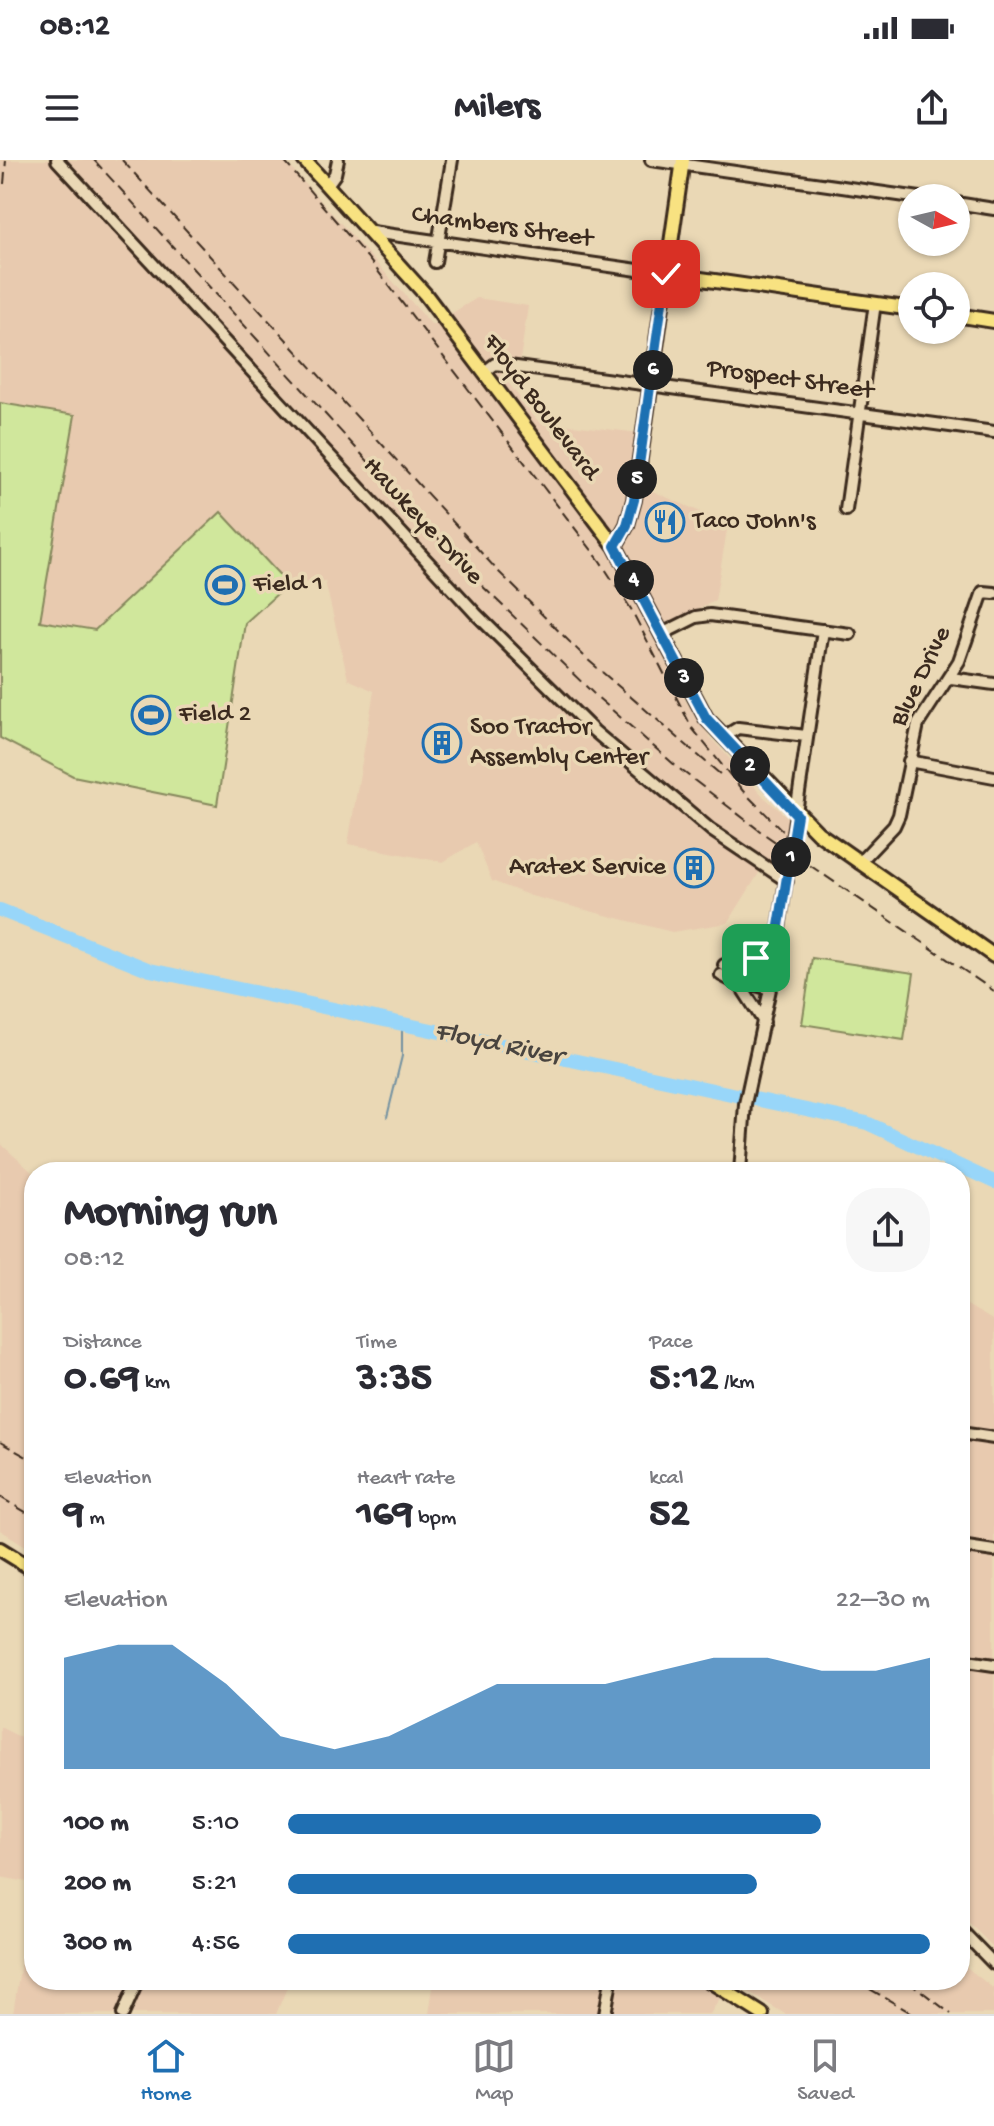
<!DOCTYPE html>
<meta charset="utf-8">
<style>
:root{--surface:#fff;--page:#f7f7f7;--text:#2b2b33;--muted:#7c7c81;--line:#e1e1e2;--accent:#1f6fb2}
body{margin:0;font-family:"Gochi Hand",sans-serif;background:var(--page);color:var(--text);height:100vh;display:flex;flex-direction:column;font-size:30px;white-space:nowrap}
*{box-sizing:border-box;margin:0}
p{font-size:26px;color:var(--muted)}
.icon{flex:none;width:44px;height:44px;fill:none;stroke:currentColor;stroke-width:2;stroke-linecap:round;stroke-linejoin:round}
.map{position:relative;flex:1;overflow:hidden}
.drawer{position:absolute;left:24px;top:1002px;width:946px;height:828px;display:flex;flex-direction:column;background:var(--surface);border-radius:32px;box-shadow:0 2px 6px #0004}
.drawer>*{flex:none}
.needle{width:52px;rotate:98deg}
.controls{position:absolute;left:898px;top:24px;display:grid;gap:16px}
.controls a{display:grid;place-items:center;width:72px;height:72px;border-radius:50%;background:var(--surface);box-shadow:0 2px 6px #0004;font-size:40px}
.pin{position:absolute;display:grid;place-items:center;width:68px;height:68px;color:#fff;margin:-34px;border-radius:16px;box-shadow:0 4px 12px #0006}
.km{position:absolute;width:40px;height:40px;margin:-20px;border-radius:50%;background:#222;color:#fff;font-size:22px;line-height:40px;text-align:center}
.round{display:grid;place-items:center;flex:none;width:84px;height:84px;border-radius:32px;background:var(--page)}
.headline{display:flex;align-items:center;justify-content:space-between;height:136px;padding:0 40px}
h1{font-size:44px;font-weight:800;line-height:60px}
.figures{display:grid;grid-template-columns:repeat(3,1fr);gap:12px;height:136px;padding:8px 40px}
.figures div{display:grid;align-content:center}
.figures b{font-size:40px;font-weight:800}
.figures small{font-size:22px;font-weight:400}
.figures p{font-size:22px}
.chart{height:224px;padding:16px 40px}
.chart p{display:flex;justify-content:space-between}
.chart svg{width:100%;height:144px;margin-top:8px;fill:var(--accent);opacity:.7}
ul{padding:0 40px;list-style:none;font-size:26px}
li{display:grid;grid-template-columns:128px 96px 1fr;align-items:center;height:60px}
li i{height:20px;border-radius:10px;background:var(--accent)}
.status{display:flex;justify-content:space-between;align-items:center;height:56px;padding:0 40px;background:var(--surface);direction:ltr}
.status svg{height:22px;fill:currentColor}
header{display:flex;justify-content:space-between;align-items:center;height:104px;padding:0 40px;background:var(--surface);font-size:36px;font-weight:800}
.tab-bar{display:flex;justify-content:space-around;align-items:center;height:112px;border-top:2px solid var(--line);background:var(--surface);font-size:22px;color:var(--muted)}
.tab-bar a{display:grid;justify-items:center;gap:4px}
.tab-bar .current{color:var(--accent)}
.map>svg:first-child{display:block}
.built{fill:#e8caaf}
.green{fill:#d0e79c;stroke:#86885d;stroke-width:2}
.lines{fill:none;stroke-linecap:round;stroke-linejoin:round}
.stream{stroke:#7391a1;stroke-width:2}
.river{stroke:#98d6f9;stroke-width:14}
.minor-casing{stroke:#3b2a1e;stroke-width:16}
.major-casing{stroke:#3b2a1e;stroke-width:18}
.minor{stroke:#ead8b5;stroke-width:10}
.major{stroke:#f8e281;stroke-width:12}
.rail{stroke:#3b2a1e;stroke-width:2;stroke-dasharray:12 6;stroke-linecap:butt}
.route-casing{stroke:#fff;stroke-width:16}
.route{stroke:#1f6fb2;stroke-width:10}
.labels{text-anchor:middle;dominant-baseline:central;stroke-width:7;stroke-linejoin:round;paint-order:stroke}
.street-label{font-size:26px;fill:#3b2a1e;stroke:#ead8b5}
.poi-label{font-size:26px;fill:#3b2a1e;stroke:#ead8b5;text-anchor:start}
.water-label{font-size:28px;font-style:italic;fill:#49443f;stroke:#ead8b5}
</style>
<div class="status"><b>08:12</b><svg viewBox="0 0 49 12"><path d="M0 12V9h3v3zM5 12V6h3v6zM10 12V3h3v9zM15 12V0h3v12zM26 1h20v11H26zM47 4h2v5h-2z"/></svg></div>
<header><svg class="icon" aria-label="menu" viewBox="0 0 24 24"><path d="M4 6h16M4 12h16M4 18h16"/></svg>Milers<svg class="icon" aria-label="share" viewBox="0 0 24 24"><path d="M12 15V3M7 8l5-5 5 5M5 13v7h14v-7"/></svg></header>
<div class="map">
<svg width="994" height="1854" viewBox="0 0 994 1854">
<rect width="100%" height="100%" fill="#ead8b5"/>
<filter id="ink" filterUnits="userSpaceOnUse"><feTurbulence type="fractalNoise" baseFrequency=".0125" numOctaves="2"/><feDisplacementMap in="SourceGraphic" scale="16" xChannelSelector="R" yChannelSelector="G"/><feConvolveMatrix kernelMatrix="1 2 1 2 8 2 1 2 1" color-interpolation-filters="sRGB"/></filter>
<g filter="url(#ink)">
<path class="built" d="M0 0H284L432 165 477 138 528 146 520 200 490 199 538 261 648 274 641 326 728 364 715 441 650 470 687 543 710 577 764 637 792 661 780 707 767 700 728 763 672 772 531 736 492 721 476 682 443 702 348 684 374 531 348 519 325 421 288 424 221 353 95 470 39 461 75 256 0 243Z
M0 983 34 1014V1391L0 1370Z
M960 1141 994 1161V1788L960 1754Z
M0 1567 34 1584V1820H290L276 1854H13L33 1723 0 1717Z
M960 1802 994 1829V1854H785L729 1820H960Z
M434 1820H698L722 1835 710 1854H429Z"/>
<path class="green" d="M0 243 75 255 40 461 95 470 221 352 288 424 245 463 217 645 73 616 0 578Z
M812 798 914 813 904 880 802 864Z"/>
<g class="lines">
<path class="stream" d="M387 957 402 896V866"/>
<path class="river" d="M0 750 150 810 867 963 994 1022"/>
<defs>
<path id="minor" d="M57 0 476 454 594 571 711 670 787 721
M651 0 920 38
M327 25 335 14 338 0
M956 43 994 49
M372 72 666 114
M435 102 452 0
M486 211 495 204 994 272
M846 350 875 143
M662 474 696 457 710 455 850 474
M951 518 994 524
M723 577 738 568 806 576
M909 601 994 617
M859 703 894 666 899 655 918 564 959 501 983 432 994 433
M724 805 756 798 777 774
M730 807 771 818
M721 815 740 825 764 862
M735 819 770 829
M740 1012 745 944 770 829 823 470
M960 1273 994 1278
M960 1386 994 1391
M960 1500 994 1505
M960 1769 994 1804
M123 1854 138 1820
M605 1854 611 1820"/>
<path id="major" d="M304 0 425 134 615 386 706 558 818 673 994 796
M666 114 912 149
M956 155 994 161
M615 386 627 365 634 340 683 0
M0 1389 34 1410
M708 1820 762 1854"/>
</defs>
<use href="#minor" class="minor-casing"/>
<use href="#major" class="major-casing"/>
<use href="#minor" class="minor"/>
<use href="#major" class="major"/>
<path class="rail" d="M94 0 476 420 595 535 677 607 764 674 994 831
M122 0 497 410 587 499 721 615
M283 0 367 97 600 401 631 449 692 568 743 631 797 685
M4 24 6 0
M0 1282 34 1301
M0 1337 34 1357
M854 1820 913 1854
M907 1820 951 1854"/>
</g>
</g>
<g class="lines" filter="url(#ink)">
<defs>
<path id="route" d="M666 114 634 340 627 365 615 386 706 558 797 655 778 772 756 798"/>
</defs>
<use href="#route" class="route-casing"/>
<use href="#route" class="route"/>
</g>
<defs>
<symbol id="restaurant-ring" viewBox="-11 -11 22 22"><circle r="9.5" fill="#ead8b5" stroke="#1f6fb2" stroke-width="1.5"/><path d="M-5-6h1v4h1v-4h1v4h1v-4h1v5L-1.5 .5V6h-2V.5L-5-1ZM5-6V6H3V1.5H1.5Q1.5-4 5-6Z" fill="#1f6fb2"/></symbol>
<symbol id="stadium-ring" viewBox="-11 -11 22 22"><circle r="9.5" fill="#ead8b5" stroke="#1f6fb2" stroke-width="1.5"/><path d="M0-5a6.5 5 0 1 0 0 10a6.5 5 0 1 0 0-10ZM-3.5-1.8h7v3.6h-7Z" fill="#1f6fb2"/></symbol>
<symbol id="building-ring" viewBox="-11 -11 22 22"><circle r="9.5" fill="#ead8b5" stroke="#1f6fb2" stroke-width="1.5"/><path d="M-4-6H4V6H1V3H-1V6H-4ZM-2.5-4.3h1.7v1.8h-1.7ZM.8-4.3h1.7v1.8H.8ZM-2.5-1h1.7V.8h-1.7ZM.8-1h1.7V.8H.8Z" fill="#1f6fb2"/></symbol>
</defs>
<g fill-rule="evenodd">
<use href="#restaurant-ring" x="643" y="340" width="44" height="44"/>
<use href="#stadium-ring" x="203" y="403" width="44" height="44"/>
<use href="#stadium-ring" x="129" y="533" width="44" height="44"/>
<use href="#building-ring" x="420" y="561" width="44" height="44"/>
<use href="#building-ring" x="672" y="686" width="44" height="44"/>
</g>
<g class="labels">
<g class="street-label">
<text transform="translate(502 68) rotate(8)">Chambers Street</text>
<text transform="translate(790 221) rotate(8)">Prospect Street</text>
<text transform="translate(540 248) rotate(53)">Floyd Boulevard</text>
<text transform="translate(422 362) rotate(47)">Hawkeye Drive</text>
<text transform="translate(922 517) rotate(-64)">Blue Drive</text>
</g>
<g class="poi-label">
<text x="693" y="362">Taco John's</text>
<text x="253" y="425">Field 1</text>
<text x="179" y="555">Field 2</text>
<text x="470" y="568">Soo Tractor<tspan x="470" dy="30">Assembly Center</tspan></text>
<text x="666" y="708" text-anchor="end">Aratex Service</text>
</g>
<g class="water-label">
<text transform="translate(498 885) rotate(12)">Floyd River</text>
</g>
</g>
</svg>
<div class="controls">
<a><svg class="needle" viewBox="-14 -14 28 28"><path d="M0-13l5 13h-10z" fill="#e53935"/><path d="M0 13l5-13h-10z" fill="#7c7c81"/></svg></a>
<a><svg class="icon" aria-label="locate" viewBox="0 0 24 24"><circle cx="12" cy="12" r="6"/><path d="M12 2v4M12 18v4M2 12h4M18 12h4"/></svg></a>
</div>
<div class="pin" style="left:756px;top:798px;background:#1e9e55"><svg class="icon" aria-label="arrive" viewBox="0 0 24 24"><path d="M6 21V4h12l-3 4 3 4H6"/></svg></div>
<div class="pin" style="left:666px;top:114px;background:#d93025"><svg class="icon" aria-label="check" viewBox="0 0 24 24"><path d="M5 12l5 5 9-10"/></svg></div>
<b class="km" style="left:791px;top:697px">1</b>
<b class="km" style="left:750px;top:606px">2</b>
<b class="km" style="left:684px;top:518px">3</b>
<b class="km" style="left:634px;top:420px">4</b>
<b class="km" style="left:637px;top:319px">5</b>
<b class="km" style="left:653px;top:210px">6</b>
<section class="drawer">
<div class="headline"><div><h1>Morning run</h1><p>08:12</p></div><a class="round"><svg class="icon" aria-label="share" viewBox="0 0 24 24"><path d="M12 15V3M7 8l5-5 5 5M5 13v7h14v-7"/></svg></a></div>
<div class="figures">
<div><p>Distance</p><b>0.69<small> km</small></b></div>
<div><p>Time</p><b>3:35</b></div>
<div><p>Pace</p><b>5:12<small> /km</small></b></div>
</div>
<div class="figures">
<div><p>Elevation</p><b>9<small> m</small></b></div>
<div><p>Heart rate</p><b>169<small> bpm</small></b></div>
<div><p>kcal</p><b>52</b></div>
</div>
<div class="chart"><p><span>Elevation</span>22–30 m</p>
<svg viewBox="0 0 160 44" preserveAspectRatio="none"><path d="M0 44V10L10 6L20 6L30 18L40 34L50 38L60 34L70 26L80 18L90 18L100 18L110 14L120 10L130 10L140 14L150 14L160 10V44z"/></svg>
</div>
<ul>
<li><b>100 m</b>5:10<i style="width:83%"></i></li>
<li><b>200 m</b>5:21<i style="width:73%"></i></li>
<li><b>300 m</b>4:56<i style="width:100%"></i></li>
</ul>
</section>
</div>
<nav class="tab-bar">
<a class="current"><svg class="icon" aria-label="home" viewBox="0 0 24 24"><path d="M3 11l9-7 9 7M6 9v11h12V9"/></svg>Home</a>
<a><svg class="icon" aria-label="map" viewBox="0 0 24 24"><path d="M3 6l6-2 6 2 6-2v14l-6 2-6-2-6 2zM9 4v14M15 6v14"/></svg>Map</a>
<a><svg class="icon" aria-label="saved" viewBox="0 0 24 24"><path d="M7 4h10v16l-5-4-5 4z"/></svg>Saved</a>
</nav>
